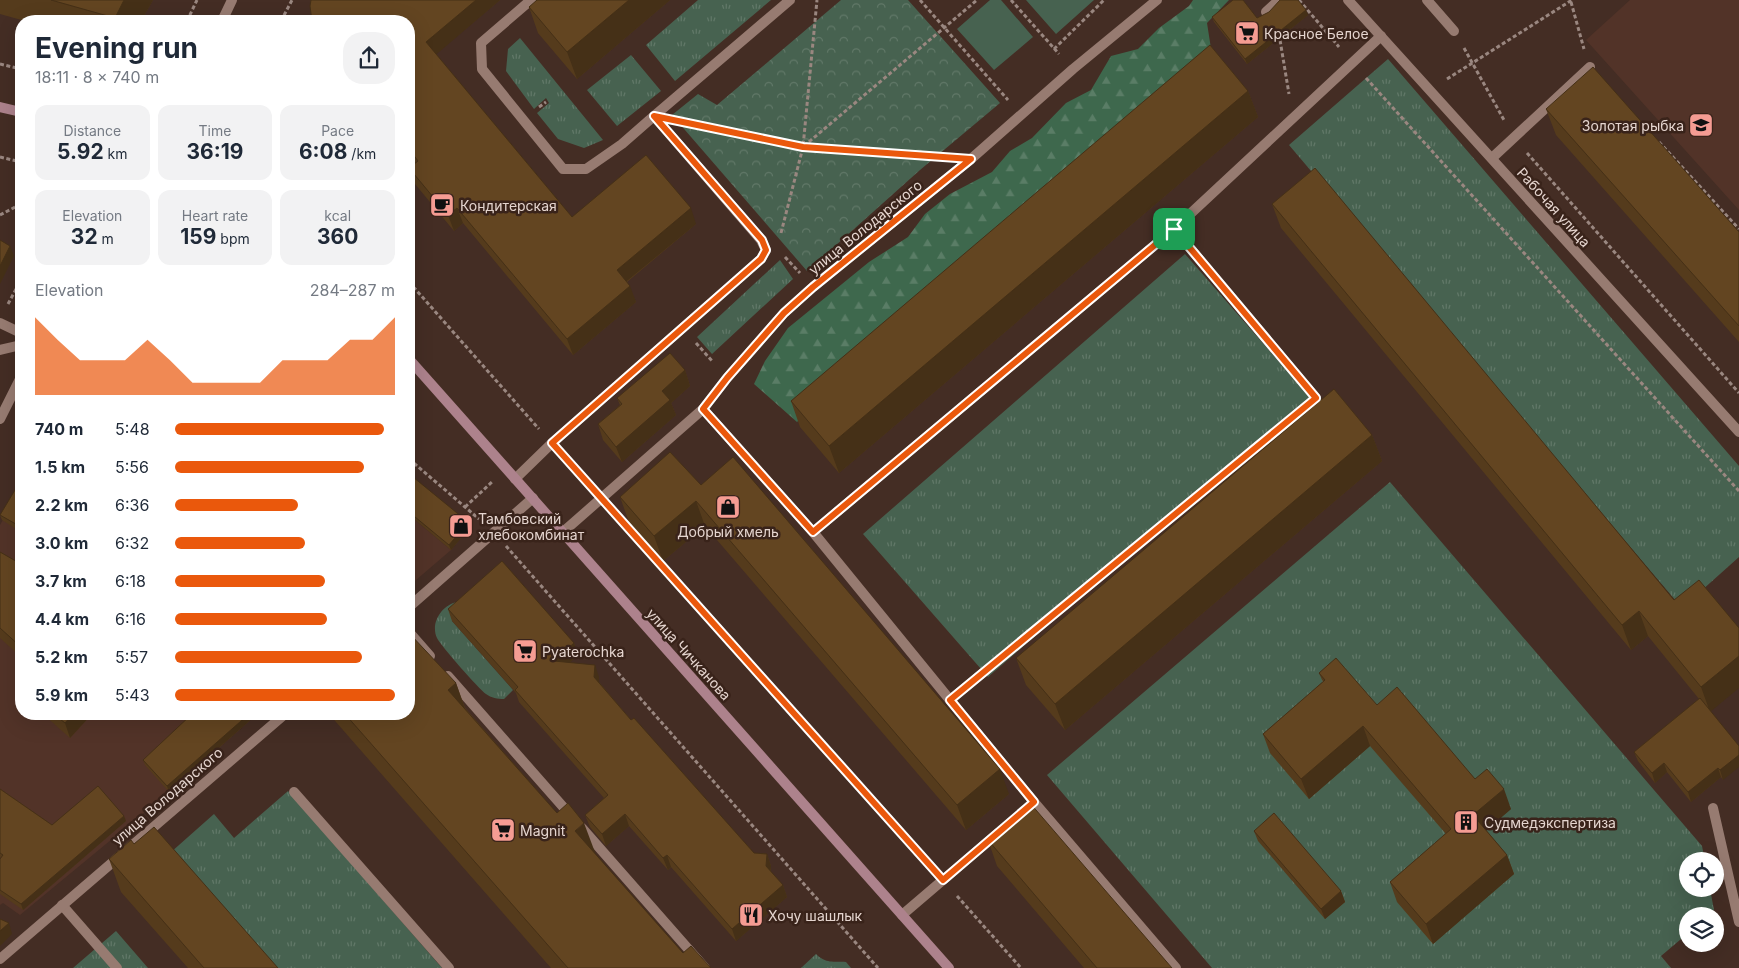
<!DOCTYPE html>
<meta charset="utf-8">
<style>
:root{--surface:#fff;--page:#f2f2f3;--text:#1f2937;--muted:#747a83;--accent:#ea580c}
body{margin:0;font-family:Inter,sans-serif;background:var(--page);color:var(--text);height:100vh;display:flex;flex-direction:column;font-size:19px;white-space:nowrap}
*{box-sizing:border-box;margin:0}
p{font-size:16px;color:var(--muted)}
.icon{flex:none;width:28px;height:28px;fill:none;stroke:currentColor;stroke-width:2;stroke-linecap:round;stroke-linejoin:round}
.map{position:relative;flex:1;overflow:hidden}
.panel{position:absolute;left:15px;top:15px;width:400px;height:705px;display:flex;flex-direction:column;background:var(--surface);border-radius:20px;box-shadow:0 5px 20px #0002}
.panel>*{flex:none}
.controls{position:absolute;left:1679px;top:852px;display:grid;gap:10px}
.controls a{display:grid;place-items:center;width:45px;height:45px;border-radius:50%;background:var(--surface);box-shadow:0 5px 20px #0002;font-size:25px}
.pin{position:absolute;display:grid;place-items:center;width:42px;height:42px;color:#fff;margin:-21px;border-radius:10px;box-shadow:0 2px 8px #0006}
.round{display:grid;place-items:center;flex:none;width:52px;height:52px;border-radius:20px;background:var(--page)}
.headline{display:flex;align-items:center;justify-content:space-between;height:85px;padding:0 20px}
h1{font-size:28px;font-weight:700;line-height:38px}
.metrics{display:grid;grid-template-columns:repeat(3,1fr);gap:8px;height:85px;padding:5px 20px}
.metrics div{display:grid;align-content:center;border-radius:12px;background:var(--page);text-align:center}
.metrics b{font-size:21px;font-weight:700}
.metrics small{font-size:14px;font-weight:400}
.metrics p{font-size:14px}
.chart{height:140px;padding:10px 20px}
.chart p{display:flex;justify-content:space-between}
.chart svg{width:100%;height:90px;margin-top:5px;fill:var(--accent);opacity:.7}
ul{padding:0 20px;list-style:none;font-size:16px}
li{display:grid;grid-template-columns:80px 60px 1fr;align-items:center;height:38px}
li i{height:12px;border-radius:6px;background:var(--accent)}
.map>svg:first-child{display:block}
.built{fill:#523328}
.grass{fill:url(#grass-tufts)}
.forest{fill:url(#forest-firs)}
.park{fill:url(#park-crowns)}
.pitch{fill:#476250}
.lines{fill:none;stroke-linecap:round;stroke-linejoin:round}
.path{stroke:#9a8780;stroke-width:3;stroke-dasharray:4 2.5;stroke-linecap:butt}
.service{stroke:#977b71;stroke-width:10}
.minor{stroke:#977b71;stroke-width:10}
.tertiary{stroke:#977b71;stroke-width:10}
.secondary{stroke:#ad828c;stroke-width:10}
.wall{fill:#553b1c}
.shaded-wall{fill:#453017}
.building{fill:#634521;stroke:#453017}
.route-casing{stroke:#fff;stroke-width:10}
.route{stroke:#ea580c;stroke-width:6}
.labels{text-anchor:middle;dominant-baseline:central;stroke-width:5;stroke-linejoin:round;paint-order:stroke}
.poi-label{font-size:14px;fill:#e5d5cf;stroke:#39231a;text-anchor:start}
.street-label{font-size:14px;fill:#e5d5cf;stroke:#39231a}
</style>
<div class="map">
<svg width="1739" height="968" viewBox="0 0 1739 968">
<defs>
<pattern id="grass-tufts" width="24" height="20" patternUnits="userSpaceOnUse" patternTransform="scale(1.25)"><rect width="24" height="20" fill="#476250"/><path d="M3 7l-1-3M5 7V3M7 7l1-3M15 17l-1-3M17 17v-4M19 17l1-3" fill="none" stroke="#617868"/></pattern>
<pattern id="forest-firs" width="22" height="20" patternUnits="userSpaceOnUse" patternTransform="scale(1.25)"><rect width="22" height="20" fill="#3e684d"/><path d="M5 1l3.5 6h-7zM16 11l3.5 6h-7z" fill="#5a7d66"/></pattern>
<pattern id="park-crowns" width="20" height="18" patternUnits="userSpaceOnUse" patternTransform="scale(1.25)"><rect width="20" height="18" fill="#476250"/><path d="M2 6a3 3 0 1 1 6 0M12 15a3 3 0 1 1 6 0" fill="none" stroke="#617868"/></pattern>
</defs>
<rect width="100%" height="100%" fill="#442d24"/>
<path class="built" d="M1630 0H1739V210L1586 40Z
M21 488V714H257L169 792 20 915 3 903 0 905V525Z
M409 515 451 550 409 586Z"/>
<path class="grass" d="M698 0H771L675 81 646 45Z
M520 38 603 140 584 148 558 139 537 113 549 103 546 98 534 109 506 71 508 49Z
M631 55 661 91 617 126 587 90Z
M1388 59 1739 466V557L1682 608 1289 145Z
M1185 254 1310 397 988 677 863 534Z
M780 260 793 279 712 354 697 337Z
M1390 482 1702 846 1705 861H1688V889H1710L1714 910 1708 916H1688L1687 934 1661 956 1671 968H1212L1047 775Z
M457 602 452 621 513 690 504 699C498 699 491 698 486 694 479 689 441 646 437 638 430 623 442 605 457 602Z
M288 791 442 968H270L170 853 214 814 234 838Z
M116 931 148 968H73Z
M816 954C826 964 833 961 846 962L851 968H801Z"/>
<path class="forest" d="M1193 0H1229L1207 23 1214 68 797 422 754 384 765 361 788 328 869 262 908 237 925 214 950 194 992 172 1010 151 1032 138 1066 103 1091 90 1111 56 1138 49 1159 28 1189 6Z"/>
<path class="park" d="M841 0H908L1000 103 920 170 807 271 672 115 698 94 717 105Z"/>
<path class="pitch" d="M990 0H1001L1033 37 994 70 957 29Z
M1026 0H1094L1056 34Z"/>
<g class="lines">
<path class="path" d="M920 0 1008 100
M1011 0 1059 54
M1299 0 1339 47
M1571 2 1584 49
M187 21 197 0
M281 21 292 0
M1279 34 1289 94
M1464 48 1504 120
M1054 49 1104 0
M0 64 21 69
M1366 78 1739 491
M1447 79 1572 0
M539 107 546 102
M687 122 803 147 940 157
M1659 142 1739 229
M804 146 977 0
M1527 153 1739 393
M0 157 21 162
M0 215 21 204
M781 233 803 147 817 0
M785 257 800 273
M409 282 539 429
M8 304 21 280
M696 343 713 362
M565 458 588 483
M409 459 479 519
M465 507 492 482
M615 514 929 865
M506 546 878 968
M957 896 1021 968"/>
<path class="service" d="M1427 0 1454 31
M654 116 790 0
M1492 158 1590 67
M1174 229 1381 36
M0 323 21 333
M0 350 21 345
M703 409 813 532
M515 479 552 443 761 259 766 250 761 240 654 116 622 144 586 169H563L482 69 481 43 531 0
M409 632 430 656
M448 676 572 817
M950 700 813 532 1174 229 1316 398 950 700 1034 802
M294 792 449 968
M1030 806 1034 802 1176 968
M1713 808 1739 922
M582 828 705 968
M62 905 117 968
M902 915 998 833"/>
<path class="minor" d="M1348 0 1739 432
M1266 12 1279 0
M0 419 21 377
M563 532 703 409 727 378 784 313 813 287 971 159 1073 69 1157 0
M409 607 533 498
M0 959 285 714"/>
<path class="tertiary" d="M222 21 232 0"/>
<path class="secondary" d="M0 107 21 112
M409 359 949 968"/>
</g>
<path class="wall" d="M0 0H153L141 21H25L0 14Z
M311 0H500L436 54 572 217 696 224 627 282 636 302 573 355 463 223 454 231 415 184 409 168 414 164 409 158V21Z
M670 0 577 79 538 33 529 7Z
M1308 15 1247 64 1214 22 1212 17 1257 18Z
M1248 91 1258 117 839 473 800 427 791 401Z
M1546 109 1739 232V342L1556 135Z
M1272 204 1674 600 1711 711 1723 780 1721 777 1691 802 1667 772 1655 783 1638 761 1634 752 1699 699 1648 636 1631 650 1281 228Z
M685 370 690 386 671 403 676 415 622 462 603 440 598 424 620 405 617 398Z
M1372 435 1382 461 1065 730 1026 685 1016 658Z
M21 480V532L2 520 0 515Z
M409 482 470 527 451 550 409 515Z
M701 485 1009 794 966 830 705 526 663 561 629 522 620 497Z
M0 552 21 564V657L0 638Z
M448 609 574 643 578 655 569 663 599 677V682L631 720 754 853 767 854 771 866V872L783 885 787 897 736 941 671 867 668 870 629 826 606 846 590 827 585 815 604 798 519 702 516 693 452 621Z
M1319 673 1377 705 1475 779 1511 809 1486 830 1507 855 1514 874 1433 944 1397 902 1390 882 1446 834 1370 746 1309 799 1270 753 1263 734 1323 682Z
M456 683 465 708 557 813 596 855 683 953 711 968H551L329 714H409Z
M43 714H92L70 738Z
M192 714H257L169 792 145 765 143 760Z
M0 789 52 825 124 816 126 821 23 910 0 894V859L1 858 0 857Z
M1254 831 1341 891 1345 902 1325 919 1258 841Z
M988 840 1172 968H1084L997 866Z
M134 844 278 968H188L121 892 109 859Z"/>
<path class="shaded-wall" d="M124 0H153L141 21H116L115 18Z
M476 0H500L432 58 426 42Z
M629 0H670L577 79 567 52Z
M1306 10 1308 15 1247 64 1245 59Z
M1248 91 1258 117 839 473 829 446Z
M457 208 463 223 454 231 448 215Z
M691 208 696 224 622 285 617 270Z
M10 246 14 256 0 284V266Z
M630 286 636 302 573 355 567 339Z
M685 370 690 386 671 403 676 415 622 462 616 447 662 391Z
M1372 435 1382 461 1065 730 1055 704Z
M696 501 705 526 663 561 654 536Z
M468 522 470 527 451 550 449 545Z
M1639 611 1648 636 1631 650 1622 625Z
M574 643 578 655 558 673 554 661Z
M1739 656V688L1710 712 1701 687Z
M595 665 599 677V689L594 677Z
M456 683 467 715 448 690Z
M73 714H92L70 738 65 723Z
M249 714H257L169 792 167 786Z
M1363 726 1370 746 1309 799 1301 779Z
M1739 755V767L1723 780 1720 770Z
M1664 763 1667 772 1655 783 1652 773Z
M1718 768 1721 777 1691 802 1688 792Z
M1000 769 1009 794 966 830 957 805Z
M1504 789 1511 809 1481 835 1473 815Z
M625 814 629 826 606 846 602 834Z
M124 816 126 821 23 910 21 904Z
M584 823 596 855 575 831Z
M767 854 771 866 770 878 766 866Z
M667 855 671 867 668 870 663 858Z
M1507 855 1514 874 1433 944 1426 924Z
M783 885 787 897 736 941 732 929Z
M1341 891 1345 902 1325 919 1321 909Z
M9 923 12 934 0 946V931Z"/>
<path class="building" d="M51 0H124L115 18Z
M311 0H476L426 42 572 217 646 155 691 208 617 270 630 286 567 339 457 208 448 215 409 168 418 161 409 149V21H312L310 6Z
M537 0H629L567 52 529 7Z
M1233 0H1243L1257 18 1269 12 1280 0H1298L1306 10 1245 59 1212 17Z
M1210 45 1248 91 829 446 791 401Z
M1593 67 1739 232V326L1546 109Z
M1315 168 1674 600 1699 580 1739 628V656L1701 687 1639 611 1622 625 1272 204Z
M0 240 10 246 0 266Z
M670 353 685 370 662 391 670 400 616 447 598 424 622 404 617 398Z
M1334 389 1372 435 1055 704 1016 658Z
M670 452 701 485 733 457 1000 769 957 805 696 501 654 536 620 497Z
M413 477 468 522 449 545 409 512V482Z
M21 480V527L0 515Z
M0 552 21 564V647L0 628Z
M502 561 574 643 554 661 595 665 594 677 631 720 634 718 754 853 767 854 766 866 783 885 732 929 667 855 663 858 625 814 602 834 585 815 608 795 515 690 518 687 448 609Z
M409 633 456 683 448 690 557 813 568 803 584 823 575 831 683 953 691 946 711 968H568L345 714H409Z
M1336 658 1377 705 1397 687 1475 779 1487 769 1504 789 1473 815 1507 855 1426 924 1390 882 1451 829 1363 726 1301 779 1263 734 1325 680 1319 673Z
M1700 698 1739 746V755L1720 770 1718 768 1688 792 1664 763 1652 773 1634 752Z
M54 714H73L65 723Z
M192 714H249L167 786 143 760Z
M98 786 124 816 21 904 0 890V859L3 855 0 853V789L52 825Z
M1030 803 1172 968H1097L988 840Z
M1274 813 1341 891 1321 909 1254 831Z
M154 827 278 968H204L109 859 131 840 134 844Z
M0 919 9 923 0 931Z"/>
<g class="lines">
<defs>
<path id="route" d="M654 116 803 147 971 159 813 287 784 313 727 378 703 409 813 532 1174 229 1316 398 950 700 1034 802 943 880 552 443 761 259 766 250 762 240Z"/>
</defs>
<use href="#route" class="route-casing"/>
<use href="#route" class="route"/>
</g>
<defs>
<symbol id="supermarket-square" viewBox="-11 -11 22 22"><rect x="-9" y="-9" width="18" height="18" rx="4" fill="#f59c93" stroke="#39231a"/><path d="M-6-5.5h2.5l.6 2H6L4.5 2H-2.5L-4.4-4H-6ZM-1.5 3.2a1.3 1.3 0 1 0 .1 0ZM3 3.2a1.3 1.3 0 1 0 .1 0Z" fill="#111"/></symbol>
<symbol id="school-square" viewBox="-11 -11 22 22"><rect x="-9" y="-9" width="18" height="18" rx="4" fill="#f59c93" stroke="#39231a"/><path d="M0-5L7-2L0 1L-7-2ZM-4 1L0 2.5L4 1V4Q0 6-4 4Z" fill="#111"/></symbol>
<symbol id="cafe-square" viewBox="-11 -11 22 22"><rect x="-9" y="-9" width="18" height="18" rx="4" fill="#f59c93" stroke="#39231a"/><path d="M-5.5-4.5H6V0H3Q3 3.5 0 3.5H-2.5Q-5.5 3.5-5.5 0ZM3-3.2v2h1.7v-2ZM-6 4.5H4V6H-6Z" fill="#111"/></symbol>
<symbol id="shop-square" viewBox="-11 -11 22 22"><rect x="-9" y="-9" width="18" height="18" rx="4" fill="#f59c93" stroke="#39231a"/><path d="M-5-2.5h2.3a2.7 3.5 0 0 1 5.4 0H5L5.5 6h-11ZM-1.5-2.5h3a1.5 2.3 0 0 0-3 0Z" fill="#111"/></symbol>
<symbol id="building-square" viewBox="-11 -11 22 22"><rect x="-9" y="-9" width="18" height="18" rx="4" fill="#f59c93" stroke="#39231a"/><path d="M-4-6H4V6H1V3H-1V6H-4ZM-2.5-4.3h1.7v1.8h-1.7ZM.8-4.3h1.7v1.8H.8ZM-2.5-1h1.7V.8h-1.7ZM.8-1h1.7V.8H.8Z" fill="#111"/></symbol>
<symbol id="restaurant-square" viewBox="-11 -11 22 22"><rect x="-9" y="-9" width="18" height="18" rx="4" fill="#f59c93" stroke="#39231a"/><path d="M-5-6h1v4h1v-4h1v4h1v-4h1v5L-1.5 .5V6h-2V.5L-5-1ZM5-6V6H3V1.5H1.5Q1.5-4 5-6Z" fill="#111"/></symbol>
</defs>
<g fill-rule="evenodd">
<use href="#supermarket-square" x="1233" y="19" width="28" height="28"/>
<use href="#school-square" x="1687" y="111" width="28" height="28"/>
<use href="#cafe-square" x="428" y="191" width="28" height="28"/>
<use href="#shop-square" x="714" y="493" width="28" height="28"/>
<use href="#shop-square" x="447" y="512" width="28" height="28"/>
<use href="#supermarket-square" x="511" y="637" width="28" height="28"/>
<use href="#building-square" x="1452" y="808" width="28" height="28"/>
<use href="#supermarket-square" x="489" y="816" width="28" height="28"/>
<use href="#restaurant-square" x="737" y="901" width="28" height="28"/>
</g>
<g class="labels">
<g class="poi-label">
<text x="1264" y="33">Красное Белое</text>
<text x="1684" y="125" text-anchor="end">Золотая рыбка</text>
<text x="460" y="205">Кондитерская</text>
<text x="478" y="518">Тамбовский<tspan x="478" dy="16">хлебокомбинат</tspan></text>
<text x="728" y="531" text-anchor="middle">Добрый хмель</text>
<text x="542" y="651">Pyaterochka</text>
<text x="1484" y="822">Судмедэкспертиза</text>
<text x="520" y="830">Magnit</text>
<text x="768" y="915">Хочу шашлык</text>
</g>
<g class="street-label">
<text transform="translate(1554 207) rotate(48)">Рабочая улица</text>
<text transform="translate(865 227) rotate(-39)">улица Володарского</text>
<text transform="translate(689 654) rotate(48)">улица Чичканова</text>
<text transform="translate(167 796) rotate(-41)">улица Володарского</text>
</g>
</g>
</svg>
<div class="controls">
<a><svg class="icon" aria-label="locate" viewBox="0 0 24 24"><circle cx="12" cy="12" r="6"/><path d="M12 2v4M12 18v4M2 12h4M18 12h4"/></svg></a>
<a><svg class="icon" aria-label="layers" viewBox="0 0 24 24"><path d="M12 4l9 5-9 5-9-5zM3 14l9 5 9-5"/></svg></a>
</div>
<div class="pin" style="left:1174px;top:229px;background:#1e9e55"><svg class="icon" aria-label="arrive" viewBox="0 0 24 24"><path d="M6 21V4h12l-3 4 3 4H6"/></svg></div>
<section class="panel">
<div class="headline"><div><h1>Evening run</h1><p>18:11 · 8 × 740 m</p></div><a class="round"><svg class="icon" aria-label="share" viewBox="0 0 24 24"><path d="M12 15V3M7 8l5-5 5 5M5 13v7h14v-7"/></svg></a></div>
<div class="metrics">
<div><p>Distance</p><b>5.92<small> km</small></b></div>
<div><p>Time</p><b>36:19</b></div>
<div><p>Pace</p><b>6:08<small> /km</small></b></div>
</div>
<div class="metrics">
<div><p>Elevation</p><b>32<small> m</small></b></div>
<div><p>Heart rate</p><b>159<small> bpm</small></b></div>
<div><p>kcal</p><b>360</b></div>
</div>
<div class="chart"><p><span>Elevation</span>284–287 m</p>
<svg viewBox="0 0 160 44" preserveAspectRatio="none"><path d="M0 44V6L10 17L20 27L30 27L40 27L50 17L60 27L70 38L80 38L90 38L100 38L110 27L120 27L130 27L140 17L150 17L160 6V44z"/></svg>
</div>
<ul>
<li><b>740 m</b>5:48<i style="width:95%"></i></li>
<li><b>1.5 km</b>5:56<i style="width:86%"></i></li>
<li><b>2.2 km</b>6:36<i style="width:56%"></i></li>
<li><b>3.0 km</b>6:32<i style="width:59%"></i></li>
<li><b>3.7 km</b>6:18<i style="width:68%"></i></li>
<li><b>4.4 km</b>6:16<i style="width:69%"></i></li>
<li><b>5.2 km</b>5:57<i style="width:85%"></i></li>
<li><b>5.9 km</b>5:43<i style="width:100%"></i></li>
</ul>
</section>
</div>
